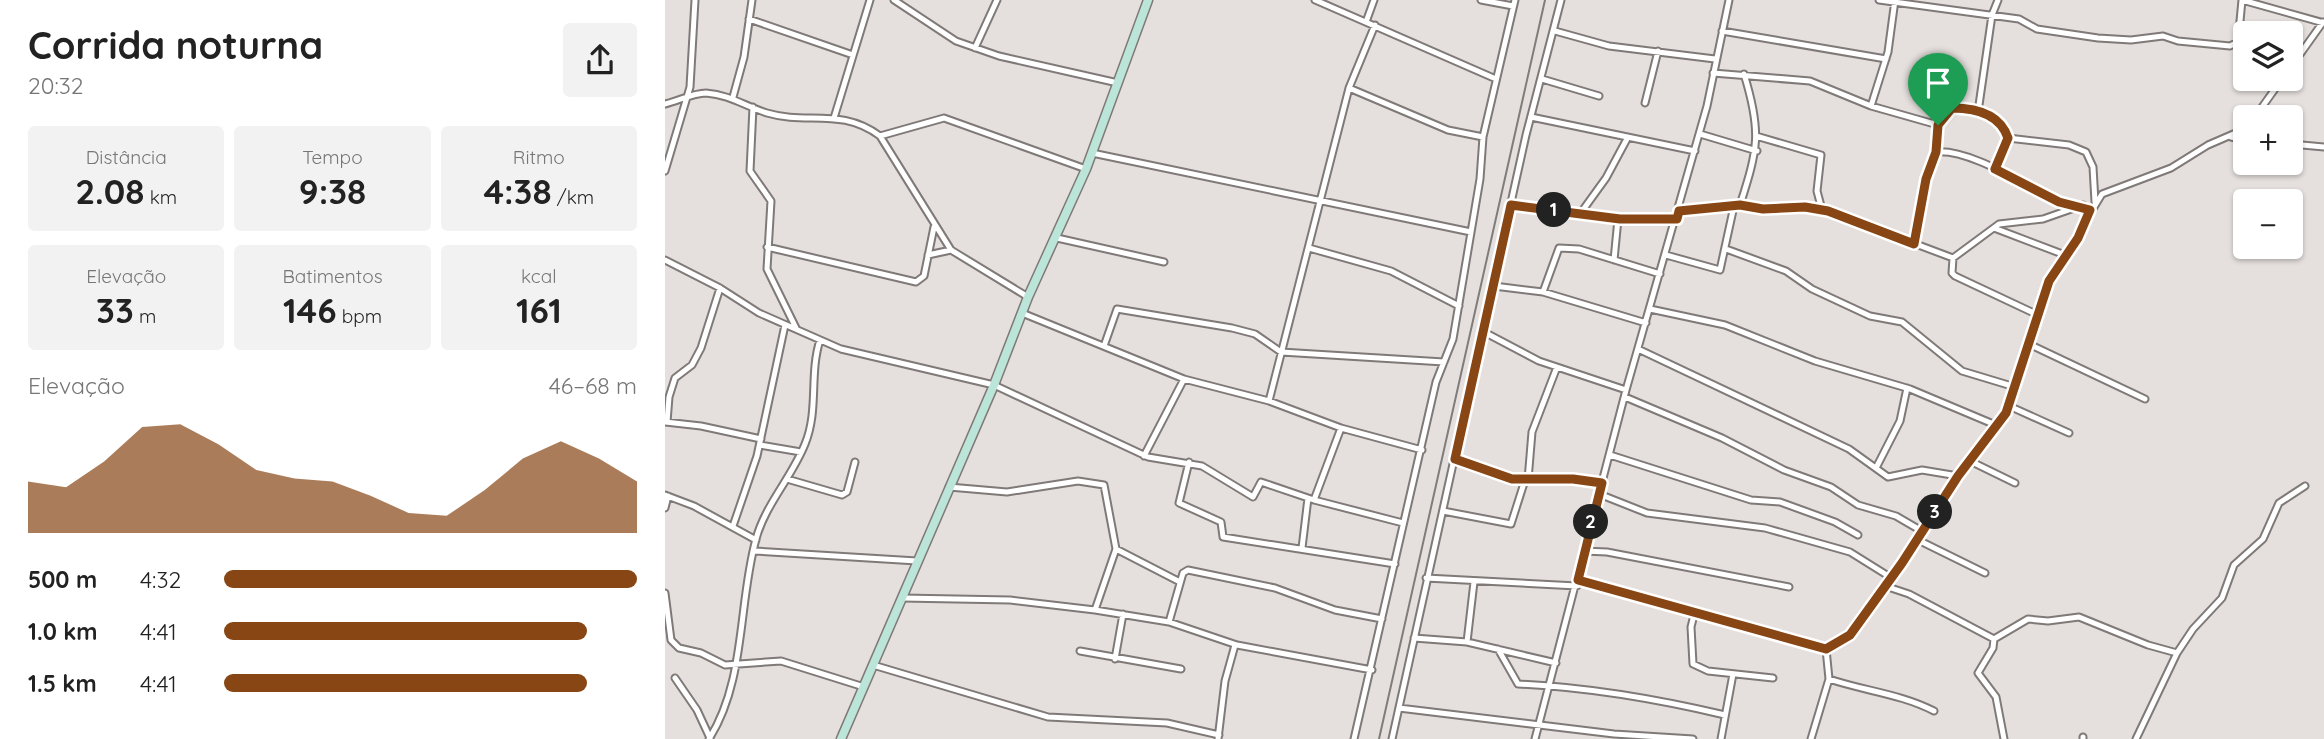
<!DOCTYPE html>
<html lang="pt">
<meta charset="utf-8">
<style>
:root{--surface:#fff;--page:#f2f2f2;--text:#222;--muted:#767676;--accent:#884614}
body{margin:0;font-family:Quicksand,sans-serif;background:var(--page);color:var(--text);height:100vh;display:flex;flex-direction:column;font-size:26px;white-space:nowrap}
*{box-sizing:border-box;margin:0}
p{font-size:23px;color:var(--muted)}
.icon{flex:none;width:38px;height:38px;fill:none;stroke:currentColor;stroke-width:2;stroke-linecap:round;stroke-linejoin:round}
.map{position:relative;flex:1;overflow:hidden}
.sheet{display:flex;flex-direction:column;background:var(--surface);width:665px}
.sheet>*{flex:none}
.fabs{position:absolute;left:1568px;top:21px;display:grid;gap:14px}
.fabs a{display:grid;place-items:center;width:70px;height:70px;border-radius:7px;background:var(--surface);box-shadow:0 2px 5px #0004;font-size:35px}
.pin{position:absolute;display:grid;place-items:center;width:60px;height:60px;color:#fff;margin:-72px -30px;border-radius:50% 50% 50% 0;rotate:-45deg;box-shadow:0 0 7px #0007}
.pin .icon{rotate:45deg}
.km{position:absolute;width:35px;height:35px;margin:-18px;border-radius:50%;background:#222;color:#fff;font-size:19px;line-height:35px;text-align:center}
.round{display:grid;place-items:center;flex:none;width:74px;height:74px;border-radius:7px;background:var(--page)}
.overview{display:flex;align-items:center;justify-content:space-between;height:119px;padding:0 28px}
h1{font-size:38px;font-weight:800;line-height:52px}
.stats{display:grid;grid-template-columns:repeat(3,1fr);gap:10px;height:119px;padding:7px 28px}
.stats div{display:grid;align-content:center;border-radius:7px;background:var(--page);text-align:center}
.stats b{font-size:35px;font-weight:800}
.stats small{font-size:19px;font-weight:400}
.stats p{font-size:19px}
.chart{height:196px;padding:14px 28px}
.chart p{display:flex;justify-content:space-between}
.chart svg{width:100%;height:126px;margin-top:7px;fill:var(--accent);opacity:.7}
ul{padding:0 28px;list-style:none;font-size:23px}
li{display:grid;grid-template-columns:112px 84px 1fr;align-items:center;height:52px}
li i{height:18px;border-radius:9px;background:var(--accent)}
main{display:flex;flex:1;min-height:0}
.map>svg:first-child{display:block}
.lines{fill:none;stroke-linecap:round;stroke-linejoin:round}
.street-casing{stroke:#7f7977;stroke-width:9}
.secondary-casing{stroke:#7f7977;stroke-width:11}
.street{stroke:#fff;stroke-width:5}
.secondary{stroke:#bbe5d9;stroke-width:8}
.rail{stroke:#7f7c7a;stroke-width:2}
.route-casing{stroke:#fff;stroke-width:14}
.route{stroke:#884614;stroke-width:9}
</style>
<main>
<section class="sheet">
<div class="overview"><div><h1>Corrida noturna</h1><p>20:32</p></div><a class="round"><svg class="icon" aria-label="share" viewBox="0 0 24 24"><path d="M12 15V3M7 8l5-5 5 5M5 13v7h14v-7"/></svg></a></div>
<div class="stats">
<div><p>Distância</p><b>2.08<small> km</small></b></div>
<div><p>Tempo</p><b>9:38</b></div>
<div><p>Ritmo</p><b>4:38<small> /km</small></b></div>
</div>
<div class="stats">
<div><p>Elevação</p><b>33<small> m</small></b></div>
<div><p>Batimentos</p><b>146<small> bpm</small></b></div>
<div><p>kcal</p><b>161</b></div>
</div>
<div class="chart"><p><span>Elevação</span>46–68 m</p>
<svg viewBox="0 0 160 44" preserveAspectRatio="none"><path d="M0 44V26L10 28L20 19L30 7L40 6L50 13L60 22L70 25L80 26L90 31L100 37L110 38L120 29L130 18L140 12L150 18L160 26V44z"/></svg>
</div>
<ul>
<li><b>500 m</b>4:32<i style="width:100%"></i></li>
<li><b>1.0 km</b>4:41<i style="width:88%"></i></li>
<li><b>1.5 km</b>4:41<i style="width:88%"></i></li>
</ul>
</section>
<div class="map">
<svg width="1659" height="739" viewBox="0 0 1659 739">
<rect width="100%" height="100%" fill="#e5e0dd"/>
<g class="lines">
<defs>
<path id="street" d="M229 0 291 41 334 56 453 83
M650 0 831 79
M816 0 848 6
M1214 0 1354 19 1372 29 1433 38 1466 40 1498 36 1513 41 1565 46 1573 42 1577 0 1659 23
M84 19 188 55
M701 22 709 0
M890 31 944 46 1050 59
M1057 31 1221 59
M310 48 332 0
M1626 67 1658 22
M1048 73 1145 81 1206 106 1273 125
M877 79 934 96
M684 88 783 130 818 137
M68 97 79 57 87 0
M980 103 993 51
M0 104C13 101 28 93 41 93 66 95 79 106 102 113 142 125 176 107 215 136L286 250 363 297
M1206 106 1223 52 1230 0
M88 107 85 171 106 201 102 269 131 328
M1313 112 1327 15 1333 0
M866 117 1030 151
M1590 117 1617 79
M169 118 205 0
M1035 134 1092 151
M215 136 279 118 421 169
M1091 136 1156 155 1152 191 1157 210
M1566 137 1580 140
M1343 138 1404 145 1421 152 1428 167 1430 202
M1626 144 1659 147
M1271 152C1308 148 1373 194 1410 207
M427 153 806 232
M1330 169 1343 138
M0 171 25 87 30 0
M847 205 955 219H1011
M1075 205C1093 149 1097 132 1079 74
M1015 211 1075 205 1098 209 1140 207 1163 211 1288 258 1334 224 1378 219 1418 205 1425 210
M915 214 941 178 963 137
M1329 228 1400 255
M392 238 499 262
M1249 244 1261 179 1271 152 1273 125 1290 108C1314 112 1335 113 1343 138
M102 247 251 282 259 276 269 227
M644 248 726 271 794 306
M1061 249 1121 271 1147 289 1205 316 1237 322 1297 371 1350 387
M263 255 286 250
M1001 255 1055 270 1069 206
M1288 258 1287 273 1290 276 1373 315
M0 260 55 288 94 313 176 349 329 385 483 457 537 466 588 497 596 482 649 500 738 523
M949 260 953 219
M829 286 878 292 981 323
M878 292 894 248 914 249 995 274
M985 309 1060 325 1150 361 1245 389 1333 426
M357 313 519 379 604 401 676 428 757 450
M819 332 874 361 961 390
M1364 344 1480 399
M439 346 452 309 567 328 590 334 616 352 779 362
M973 349 1184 449 1223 477 1257 470 1293 476
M960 397 1057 438 1119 470 1166 487 1193 505 1231 516 1255 530
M604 401 684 88 710 25
M1344 406 1404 433
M0 422 36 426 96 439
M2 422 4 397 10 378 27 365 36 348 55 288
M95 445 136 452
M945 455 1086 500 1115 502 1170 522 1193 535
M479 456 519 379
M790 459 847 479H908L937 483
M1305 461 1350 483
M524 462 514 503 556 522 558 537 730 564
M1211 468 1235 421 1242 388
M122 479 177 495 182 492 190 462
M863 480 867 432 892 367
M284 487 342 492 413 481 439 485 451 549 430 610
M934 494 982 513 1100 528 1185 552 1225 577
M0 495 29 506 91 540
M649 500 676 428
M0 508 3 496
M778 511 846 524 860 480
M68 526 92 456 120 325
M1251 539 1320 573
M637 548 643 498
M451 549 515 582
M90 551 252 561
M918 551 942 552 1124 587
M761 578 912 586
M913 580 1161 649 1185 635 1237 563 1293 476 1341 413 1384 281 1437 194 1506 168 1543 145 1580 129
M1220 586 1244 594 1329 639
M0 593 6 640 14 648 36 653 60 665 116 661 199 687
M237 598 345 600 430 610 504 622 572 645 707 670
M1030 611 1026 627 1028 664 1043 671 1108 678
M504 622 518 573 523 570 610 588 670 610 717 619
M749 638 802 642 891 663
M802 642 809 582
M833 649 853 684C922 687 992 699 1060 715
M415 651 516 669
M450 659 458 614
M208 665 383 717 502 723 554 735
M10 678 32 710 45 738
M1164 679C1200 691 1236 694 1269 711
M734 708 949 734 1028 739
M1418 737V739
M44 739C81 681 73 604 91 539 100 505 127 477 140 444 154 410 144 374 155 340
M553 739 560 681 570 645
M689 739 771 382 788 339 815 179 818 137 850 0
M727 739 861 135 896 0
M870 739 961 390 1042 106 1064 0
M1056 739 1068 674
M1146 739 1164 679 1161 649
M1339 739 1331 697 1313 673 1328 648 1329 639 1363 619 1383 621 1414 617 1483 645 1512 653
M1471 739 1512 653 1528 629 1557 598 1569 565 1598 539 1614 503 1640 486"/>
<path id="secondary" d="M176 739 329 385 363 297 421 169 483 0"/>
</defs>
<use href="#street" class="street-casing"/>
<use href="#secondary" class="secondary-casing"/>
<use href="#street" class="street"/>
<use href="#secondary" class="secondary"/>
<path class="rail" d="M714 739 880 0"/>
</g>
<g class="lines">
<defs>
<path id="route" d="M1287 108C1311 108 1335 114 1343 138L1330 169 1394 202 1425 210 1413 238 1384 281 1341 413 1293 476 1237 563 1185 635 1161 649 913 580 937 483 908 479H847L790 459 846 205 955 219H1012L1014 211 1075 205 1098 209 1140 207 1163 211 1249 244 1261 179 1271 152 1273 125Z"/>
</defs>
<use href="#route" class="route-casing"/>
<use href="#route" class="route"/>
</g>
</svg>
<div class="fabs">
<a><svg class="icon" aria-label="layers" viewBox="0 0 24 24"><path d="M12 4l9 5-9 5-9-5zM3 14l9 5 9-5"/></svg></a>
<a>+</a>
<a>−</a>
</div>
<div class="pin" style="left:1273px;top:125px;background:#1e9e55"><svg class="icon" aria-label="arrive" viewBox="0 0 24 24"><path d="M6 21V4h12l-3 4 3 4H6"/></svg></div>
<b class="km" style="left:889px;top:210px">1</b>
<b class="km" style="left:926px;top:522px">2</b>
<b class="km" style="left:1270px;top:512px">3</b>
</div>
</main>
